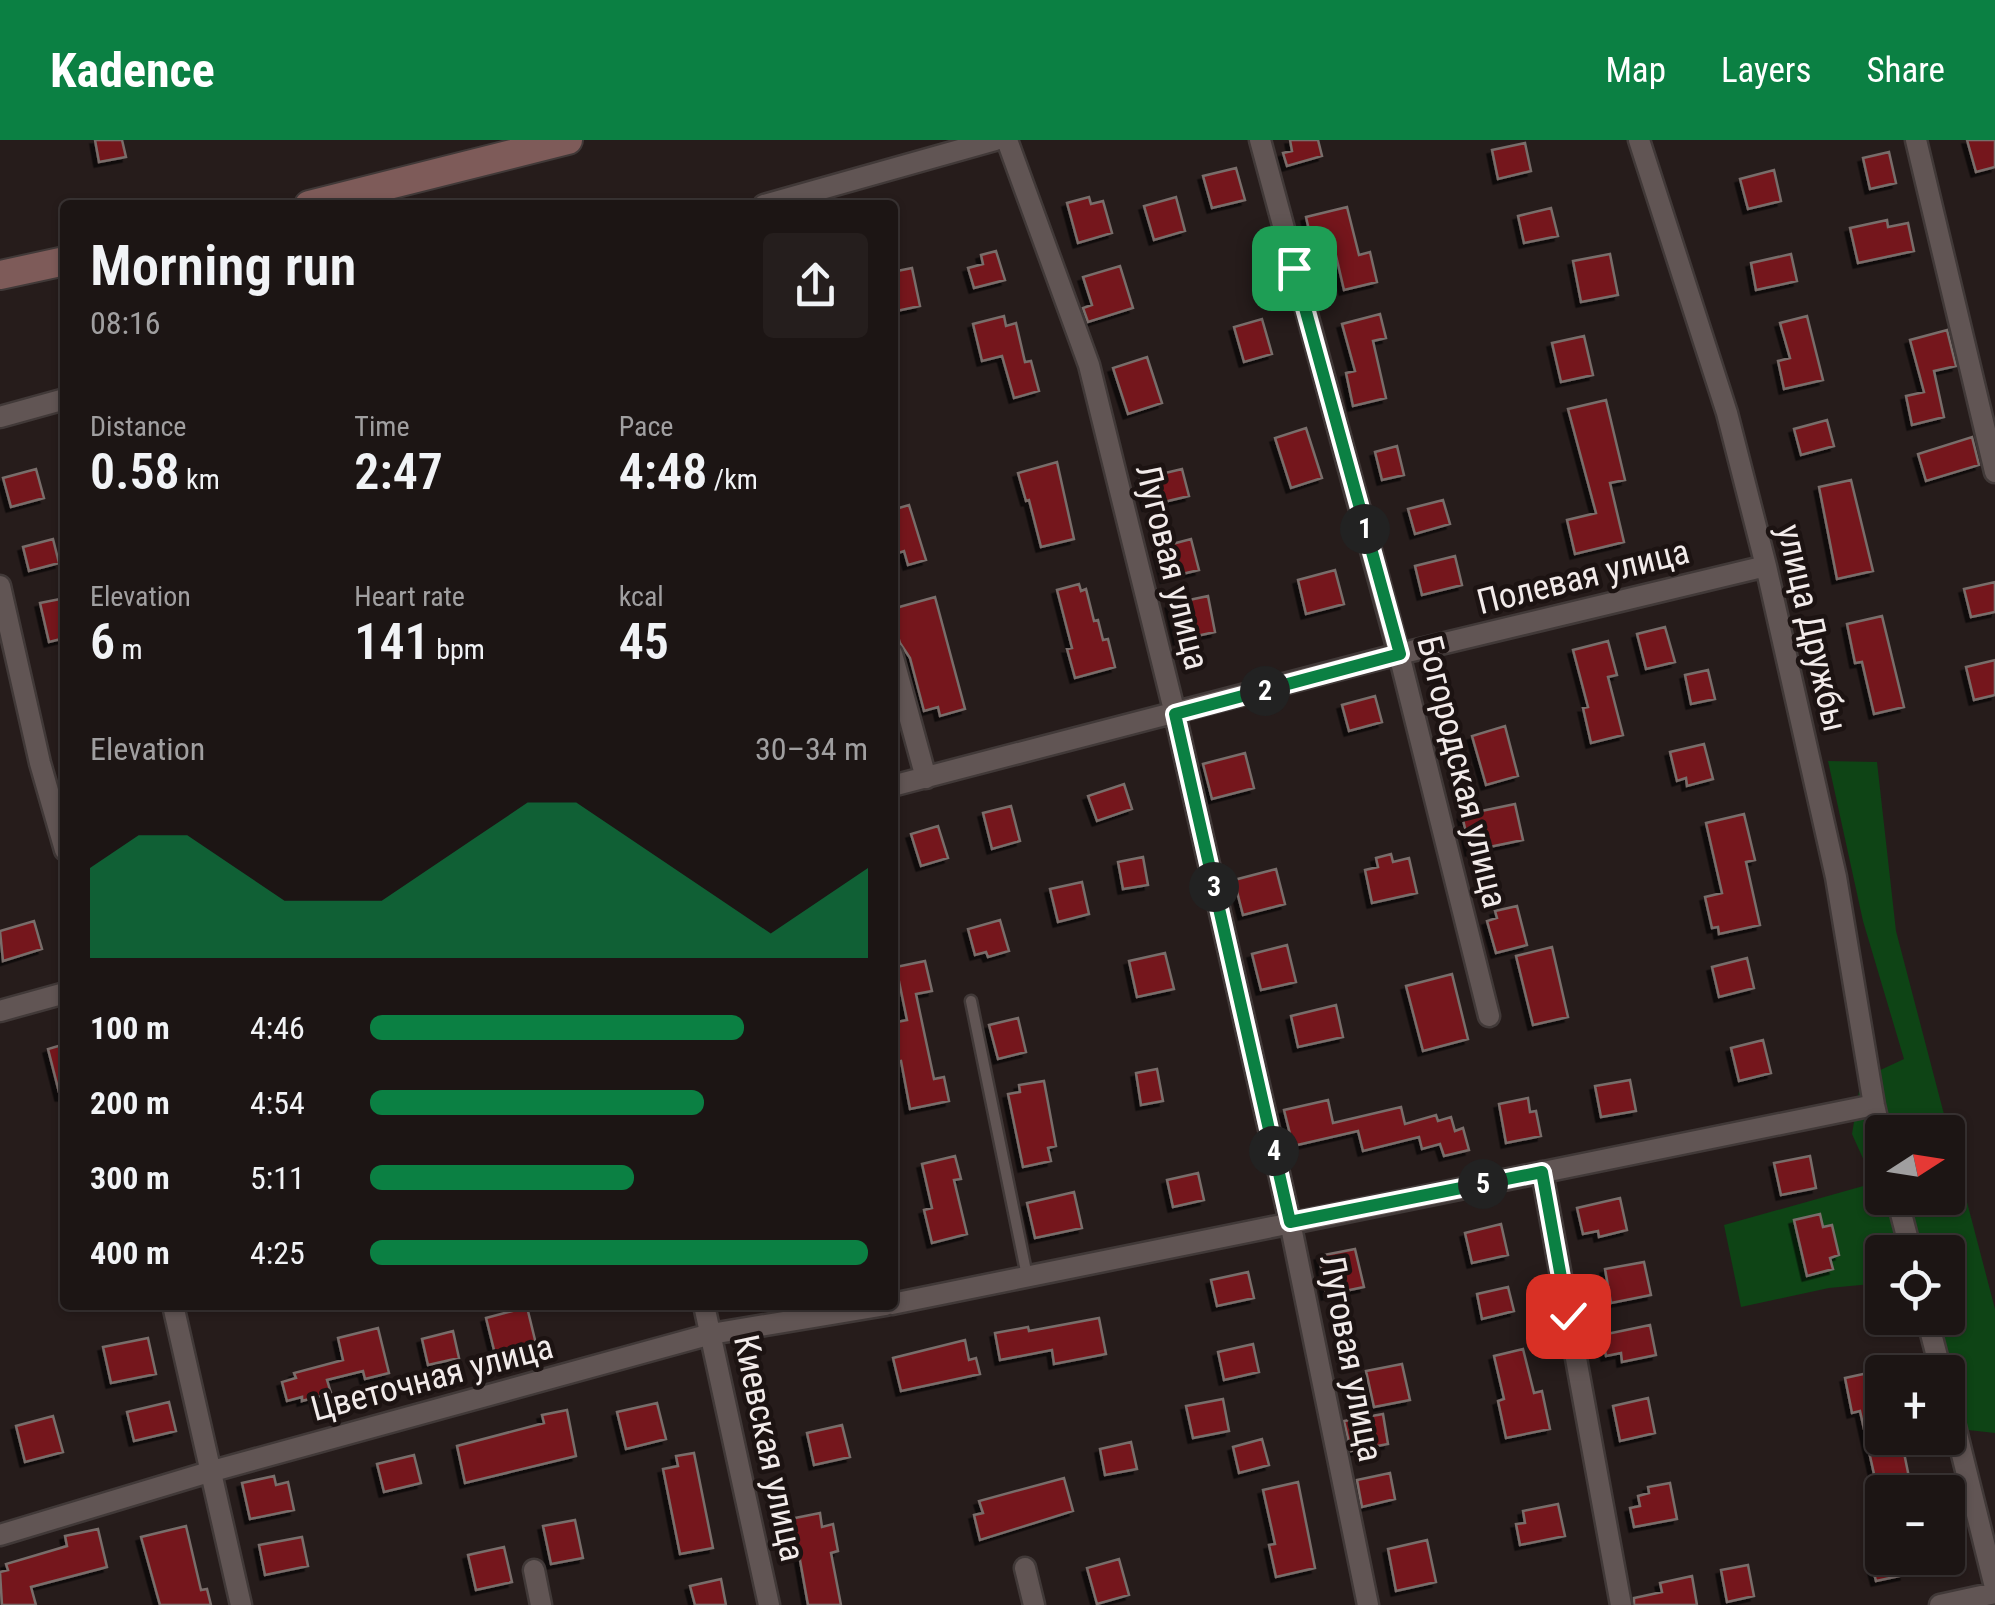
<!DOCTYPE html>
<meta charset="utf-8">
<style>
:root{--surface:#1c1514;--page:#251e1d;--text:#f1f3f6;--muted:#a09fa0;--line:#3a3434;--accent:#0b8043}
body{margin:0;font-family:"Roboto Condensed",sans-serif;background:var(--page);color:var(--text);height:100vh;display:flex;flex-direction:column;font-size:38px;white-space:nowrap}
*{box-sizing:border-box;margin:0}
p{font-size:32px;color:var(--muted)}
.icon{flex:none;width:55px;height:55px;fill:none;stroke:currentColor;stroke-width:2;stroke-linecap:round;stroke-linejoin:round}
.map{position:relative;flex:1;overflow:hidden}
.sheet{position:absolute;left:60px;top:60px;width:838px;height:1110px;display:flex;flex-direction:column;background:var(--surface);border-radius:10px;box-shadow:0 2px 8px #0004,0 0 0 2px var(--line)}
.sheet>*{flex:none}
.needle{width:65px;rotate:78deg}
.buttons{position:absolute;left:1865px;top:975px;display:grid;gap:20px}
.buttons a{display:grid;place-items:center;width:100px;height:100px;border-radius:10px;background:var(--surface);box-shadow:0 2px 8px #0004,0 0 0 2px var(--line);font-size:50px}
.pin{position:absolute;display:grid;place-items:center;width:85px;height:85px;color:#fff;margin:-42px;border-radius:20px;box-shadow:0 5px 15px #0006}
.km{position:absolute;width:50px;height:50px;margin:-25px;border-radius:50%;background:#222;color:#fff;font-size:28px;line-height:50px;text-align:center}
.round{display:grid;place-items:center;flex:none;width:105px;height:105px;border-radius:10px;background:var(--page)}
.headline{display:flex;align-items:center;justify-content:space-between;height:170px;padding:0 30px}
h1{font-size:55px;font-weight:600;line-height:75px}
.figures{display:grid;grid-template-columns:repeat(3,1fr);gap:15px;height:170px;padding:10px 30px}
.figures div{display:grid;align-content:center}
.figures b{font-size:50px;font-weight:600}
.figures small{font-size:28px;font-weight:400}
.figures p{font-size:28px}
.chart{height:280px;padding:20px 30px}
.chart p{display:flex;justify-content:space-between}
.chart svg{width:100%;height:180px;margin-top:10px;fill:var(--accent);opacity:.7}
ul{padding:0 30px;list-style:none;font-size:32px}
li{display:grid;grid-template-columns:160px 120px 1fr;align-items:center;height:75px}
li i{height:25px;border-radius:12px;background:var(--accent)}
header{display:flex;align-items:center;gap:60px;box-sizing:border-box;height:140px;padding:0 50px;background:var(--accent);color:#fff}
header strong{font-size:48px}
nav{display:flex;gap:55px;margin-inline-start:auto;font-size:35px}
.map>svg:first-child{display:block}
.green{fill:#0e4415;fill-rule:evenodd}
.building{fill:#75191c;stroke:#796d6b;stroke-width:2.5;filter:url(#shadow)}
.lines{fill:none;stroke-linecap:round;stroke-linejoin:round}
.lane-casing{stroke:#413938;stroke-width:15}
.street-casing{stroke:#413938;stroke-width:25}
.secondary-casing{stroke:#413938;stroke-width:32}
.lane{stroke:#615554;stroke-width:10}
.street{stroke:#615554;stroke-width:20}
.secondary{stroke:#7e5b59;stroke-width:28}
.route-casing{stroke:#fff;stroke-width:20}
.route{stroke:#0b8043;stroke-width:12}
.labels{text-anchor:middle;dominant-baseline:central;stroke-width:9;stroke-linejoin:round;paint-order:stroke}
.street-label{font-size:35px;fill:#f2ebea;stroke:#1c1312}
</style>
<header>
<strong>Kadence</strong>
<nav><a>Map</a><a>Layers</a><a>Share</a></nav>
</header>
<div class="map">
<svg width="1995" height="1465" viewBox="0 0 1995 1465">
<defs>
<filter id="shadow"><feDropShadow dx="-4.5" dy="4.5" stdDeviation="0" flood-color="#0009"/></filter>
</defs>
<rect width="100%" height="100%" fill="#261c1b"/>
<path class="green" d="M1828 621 1877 622 1896 791 1995 1169V1293L1950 1288 1948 1232 1918 1178H1948V1112H1882V1143L1829 1148 1741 1167 1724 1085 1874 1043 1852 994 1861 939 1904 919 1863 781ZM1882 992H1948V1058H1882Z"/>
<path class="building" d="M95 0H122L126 17 99 22Z
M1290 0H1318L1322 16 1287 26 1283 13 1292 11Z
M1967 0H1995V27L1976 32Z
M1525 3 1531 31 1498 39 1492 10Z
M1889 12 1896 43 1870 49 1863 18Z
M1236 28 1245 60 1212 68 1203 36Z
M1774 30 1781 61 1748 69 1740 39Z
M1089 57 1091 64 1103 61 1112 93 1078 103 1067 63Z
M1176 57 1185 91 1154 100 1144 66Z
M1347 67 1359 115 1370 112 1377 142 1344 150 1333 103 1313 108 1306 77Z
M1551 68 1558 96 1524 103 1518 76Z
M1887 80 1888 87 1908 83 1914 111 1858 123 1850 88Z
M996 111 1005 140 974 148 968 128 983 124 981 115Z
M1610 114 1618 155 1581 162 1573 121Z
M1791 114 1797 141 1756 150 1751 123Z
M1120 126 1133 168 1088 182 1083 168 1092 165 1083 137Z
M912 128 920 166 892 172V132Z
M1380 174 1386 198 1373 201 1386 258 1353 266 1346 233 1355 231 1342 184Z
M1004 176 1006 186 1016 183 1025 222 1031 221 1039 251 1014 258 1002 216 982 221 973 184Z
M1807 176 1823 240 1784 249 1778 221 1790 218 1780 183Z
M1262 179 1272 214 1244 222 1234 187Z
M1947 190 1956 226 1934 231 1944 277 1912 285 1906 256 1924 252 1910 200Z
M1584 196 1593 235 1561 242 1552 203Z
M1147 217 1162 263 1128 274 1113 228Z
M1606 260 1625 340 1610 343 1624 402 1575 414 1567 380 1596 373 1568 269Z
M1827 280 1834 306 1801 315 1794 289Z
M1306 288 1322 338 1291 348 1275 298Z
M1972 297 1979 325 1926 341 1918 314Z
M1397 306 1404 335 1382 340 1375 312Z
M1057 322 1074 399 1041 407 1029 360 1026 361 1018 333Z
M36 329 44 358 11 367 3 338Z
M1182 329 1189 356 1147 366 1140 339Z
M1851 340 1873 431 1837 439 1819 347Z
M1443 360 1450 384 1415 394 1408 369Z
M909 365 926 420 908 425 904 411 892 415V370Z
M53 399 59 423 29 431 23 407Z
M1191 399 1199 430 1165 438 1157 408Z
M1455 416 1462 445 1422 455 1415 426Z
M1335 430 1344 464 1306 474 1298 440Z
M1995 442V472L1971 477 1964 449Z
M1079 444 1081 451 1086 449 1094 481 1098 480 1103 500 1108 499 1115 527 1075 538 1067 509 1072 508 1057 450Z
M1208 456 1215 492 1178 500 1170 464Z
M935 457 965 569 940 576 938 567 924 571 910 518 900 503 892 476V469Z
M65 458V498L49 502 40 463Z
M1882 476 1904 567 1874 574 1862 522 1855 523 1847 484Z
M1665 487 1675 522 1646 529 1637 494Z
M1608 501 1617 535 1608 537 1623 595 1591 603 1583 568 1588 567 1573 510Z
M1995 520V555L1974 560 1966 527Z
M1708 530 1715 559 1691 564 1685 535Z
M1375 556 1382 582 1349 591 1342 565Z
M1505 586 1518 636 1486 645 1472 596Z
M1704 604 1713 639 1687 646 1686 638 1677 641 1670 612Z
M1245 613 1254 648 1212 659 1203 624Z
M1124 644 1132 669 1097 681 1088 656Z
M1515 664 1523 700 1470 711 1462 675Z
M1011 666 1020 701 992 709 983 673Z
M1744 674 1755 720 1746 722 1760 785 1719 794 1718 787 1712 788 1705 757 1722 753 1706 683Z
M938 686 948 718 921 726 911 694Z
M1391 714 1393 722 1409 718 1417 753 1372 763 1365 730 1378 727 1376 718Z
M1143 717 1148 745 1123 749 1118 722Z
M1276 729 1285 764 1243 775 1234 740Z
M1082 742 1089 774 1058 782 1050 749Z
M1517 766 1527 805 1496 813 1487 781 1497 778 1495 771Z
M1000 780 1009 811 988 817 986 812 975 815 968 789Z
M34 781 42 809 3 821 0 791Z
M1287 805 1296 842 1261 850 1252 814Z
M1552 807 1568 877 1533 885 1516 816Z
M1165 813 1174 849 1137 857 1129 821Z
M1747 818 1754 848 1719 857 1712 827Z
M925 821 932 851 916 854 934 939 944 937 949 961 910 969 901 921 892 923V883L907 880 896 827Z
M1452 834 1468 899 1423 911 1406 846Z
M1336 865 1343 897 1298 907 1291 876Z
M1018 878 1026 912 998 919 989 885Z
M1763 900 1771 933 1739 941 1731 908Z
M65 904V956H60L48 909Z
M1157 929 1163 961 1141 965 1136 933Z
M1630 940 1636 971 1601 977 1595 946Z
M1044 941 1056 1006 1048 1008 1051 1021 1023 1027 1008 954 1020 952 1019 945Z
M1528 958 1530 972 1536 971 1541 996 1506 1003 1499 964Z
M1328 960 1333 983 1401 967 1405 984 1436 975 1438 981 1451 977 1455 991 1463 988 1469 1010 1444 1016 1440 1004 1422 1009 1419 997 1363 1011 1358 991 1293 1006 1284 970Z
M955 1016 961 1039 954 1040 967 1094 932 1103 924 1070 932 1068 922 1024Z
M1810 1016 1816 1048 1781 1055 1774 1023Z
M1198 1033 1204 1060 1173 1067 1167 1040Z
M1074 1052 1082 1088 1035 1098 1027 1063Z
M1620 1058 1627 1090 1599 1097 1598 1091 1583 1094 1577 1068Z
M1820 1074 1823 1087 1832 1085 1839 1115 1830 1118 1833 1129 1807 1136 1794 1080Z
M1501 1084 1508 1115 1472 1123 1465 1093Z
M1355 1109 1364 1147 1326 1155 1319 1116Z
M1644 1122 1651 1155 1611 1163 1605 1129Z
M1248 1132 1254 1158 1217 1166 1211 1140Z
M1508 1147 1514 1171 1482 1179 1477 1154Z
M527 1167 536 1204 495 1214 486 1178Z
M1099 1178 1106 1214 1054 1224 1052 1210 1000 1220 995 1193 1028 1187 1029 1191Z
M1650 1185 1656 1215 1622 1222 1621 1213 1606 1216 1602 1195Z
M378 1188 389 1233 365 1239 363 1231 327 1240 331 1253 302 1261V1257L287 1261 282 1242 296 1238 294 1233 343 1220 338 1198Z
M453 1191 459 1218 428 1225 422 1199Z
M148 1198 156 1234 111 1243 103 1207Z
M965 1200 969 1220 976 1218 980 1234 901 1251 893 1218Z
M1253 1204 1259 1232 1224 1240 1218 1212Z
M1523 1209 1534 1253 1542 1251 1550 1289 1506 1298 1498 1261 1504 1259 1494 1216Z
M1402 1224 1410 1260 1374 1267 1366 1231Z
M1877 1231 1882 1257V1298H1901L1912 1352H1878L1860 1271 1852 1273 1845 1238Z
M1648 1258 1655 1293 1620 1301 1613 1266Z
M1223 1259 1229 1291 1193 1298 1186 1266Z
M169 1262 176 1291 134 1301 127 1272Z
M657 1263 666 1299 626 1309 617 1272Z
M567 1270 576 1316 465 1343 457 1306 544 1283 542 1275Z
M1383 1274 1388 1304 1351 1311 1344 1281Z
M53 1276 63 1312 25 1322 16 1286Z
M842 1285 850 1317 814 1325 807 1293Z
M1262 1299 1269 1325 1239 1333 1233 1307Z
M1131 1302 1137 1329 1105 1335 1100 1309Z
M694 1313 713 1408 680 1414 663 1329 678 1326 676 1316Z
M414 1315 421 1343 384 1352 377 1324Z
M1390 1333 1395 1359 1362 1367 1357 1340Z
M274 1336 276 1345 288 1342 294 1370 250 1379 242 1343Z
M1064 1338 1073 1371 980 1400 974 1375 983 1373 979 1361Z
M1298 1342 1315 1428 1276 1437 1269 1405 1275 1404 1263 1350Z
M1670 1343 1677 1379 1634 1387 1630 1368 1640 1366 1638 1356 1649 1353 1648 1347Z
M1558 1364 1565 1396 1520 1405 1516 1384 1525 1383 1523 1371Z
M820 1373 822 1387 833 1384 838 1411 831 1413 841 1465H808L798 1409 792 1410 785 1380Z
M575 1380 583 1418 551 1424 543 1386Z
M186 1386 201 1450 207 1449 211 1465H160L141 1397Z
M98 1389 107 1427 31 1447 36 1465H2L0 1432 8 1430 6 1424 67 1406 65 1396Z
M302 1397 308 1426 265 1435 259 1405Z
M1427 1400 1436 1442 1396 1451 1388 1409Z
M504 1407 512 1442 476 1450 468 1415Z
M1870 1418H1900L1904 1435 1876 1441Z
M1119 1419 1129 1455 1097 1464 1087 1428Z
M1748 1425 1754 1456 1727 1462 1721 1430Z
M1692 1436 1697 1465H1634V1458L1662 1452 1660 1443Z
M721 1439 726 1465H695L690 1446Z"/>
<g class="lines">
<defs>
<path id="lane" d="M971 861 1027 1136"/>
<path id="street" d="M1007 0 1089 225 1175 574 1290 1082 1368 1465
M1260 0 1399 514 1489 876
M1639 0 1727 273 1766 426 1836 737 1874 965 1882 1000
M1916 0 1995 332
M764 65 995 0
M0 277 65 259
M0 446 40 623 65 710
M892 514 926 638
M892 646 1399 514 1766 426
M0 871 65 853
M1542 1032 1621 1465
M1897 1058 1911 1112
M892 1164 1874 965
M173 1165 241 1465
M704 1165 769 1465
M1927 1178 1941 1232
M1948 1258 1995 1447
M0 1395 209 1332 711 1194 886 1165
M1025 1428 1034 1465
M534 1430 541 1465
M1940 1465 1995 1453"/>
<path id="secondary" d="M309 65 568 0
M0 135 65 121"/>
</defs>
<use href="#lane" class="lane-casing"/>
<use href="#street" class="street-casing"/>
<use href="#secondary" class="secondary-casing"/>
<use href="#lane" class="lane"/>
<use href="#street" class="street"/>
<use href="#secondary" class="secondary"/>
</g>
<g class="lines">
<defs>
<path id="route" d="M1294 128 1400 514 1175 574 1290 1082 1542 1032 1568 1176"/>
</defs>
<use href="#route" class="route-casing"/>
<use href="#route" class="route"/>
</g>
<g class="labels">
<g class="street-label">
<text transform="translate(1172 427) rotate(76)">Луговая улица</text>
<text transform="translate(1583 437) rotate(-14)">Полевая улица</text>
<text transform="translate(1812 488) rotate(77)">улица Дружбы</text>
<text transform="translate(1462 632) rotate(76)">Богородская улица</text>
<text transform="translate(1351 1218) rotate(79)">Луговая улица</text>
<text transform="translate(432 1238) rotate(-15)">Цветочная улица</text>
<text transform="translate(769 1308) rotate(78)">Киевская улица</text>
</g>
</g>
</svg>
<div class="buttons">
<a><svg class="needle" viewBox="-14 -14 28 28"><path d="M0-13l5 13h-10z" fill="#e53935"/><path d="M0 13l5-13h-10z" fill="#a09fa0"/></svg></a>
<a><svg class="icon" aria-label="locate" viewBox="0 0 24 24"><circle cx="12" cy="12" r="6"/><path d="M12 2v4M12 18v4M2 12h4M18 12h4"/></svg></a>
<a>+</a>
<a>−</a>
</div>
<div class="pin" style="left:1294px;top:128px;background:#1e9e55"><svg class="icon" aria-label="arrive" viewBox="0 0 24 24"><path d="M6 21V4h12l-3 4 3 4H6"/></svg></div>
<div class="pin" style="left:1568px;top:1176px;background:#d93025"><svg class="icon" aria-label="check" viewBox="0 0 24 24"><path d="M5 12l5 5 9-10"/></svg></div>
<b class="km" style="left:1365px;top:389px">1</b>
<b class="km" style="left:1265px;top:551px">2</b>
<b class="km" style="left:1214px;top:747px">3</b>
<b class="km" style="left:1274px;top:1011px">4</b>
<b class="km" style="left:1483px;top:1044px">5</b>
<section class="sheet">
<div class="headline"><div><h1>Morning run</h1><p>08:16</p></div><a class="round"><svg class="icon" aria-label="share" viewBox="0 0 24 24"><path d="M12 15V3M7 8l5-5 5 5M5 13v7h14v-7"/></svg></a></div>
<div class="figures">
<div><p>Distance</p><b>0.58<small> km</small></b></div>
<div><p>Time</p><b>2:47</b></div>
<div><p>Pace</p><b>4:48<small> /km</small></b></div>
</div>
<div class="figures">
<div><p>Elevation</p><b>6<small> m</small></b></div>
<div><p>Heart rate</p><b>141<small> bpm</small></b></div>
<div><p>kcal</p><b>45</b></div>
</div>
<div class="chart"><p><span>Elevation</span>30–34 m</p>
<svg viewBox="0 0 160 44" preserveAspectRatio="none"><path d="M0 44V22L10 14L20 14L30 22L40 30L50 30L60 30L70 22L80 14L90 6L100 6L110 14L120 22L130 30L140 38L150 30L160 22V44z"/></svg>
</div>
<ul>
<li><b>100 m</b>4:46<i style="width:75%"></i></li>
<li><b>200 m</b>4:54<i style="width:67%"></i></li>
<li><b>300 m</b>5:11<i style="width:53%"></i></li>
<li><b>400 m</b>4:25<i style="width:100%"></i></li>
</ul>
</section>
</div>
